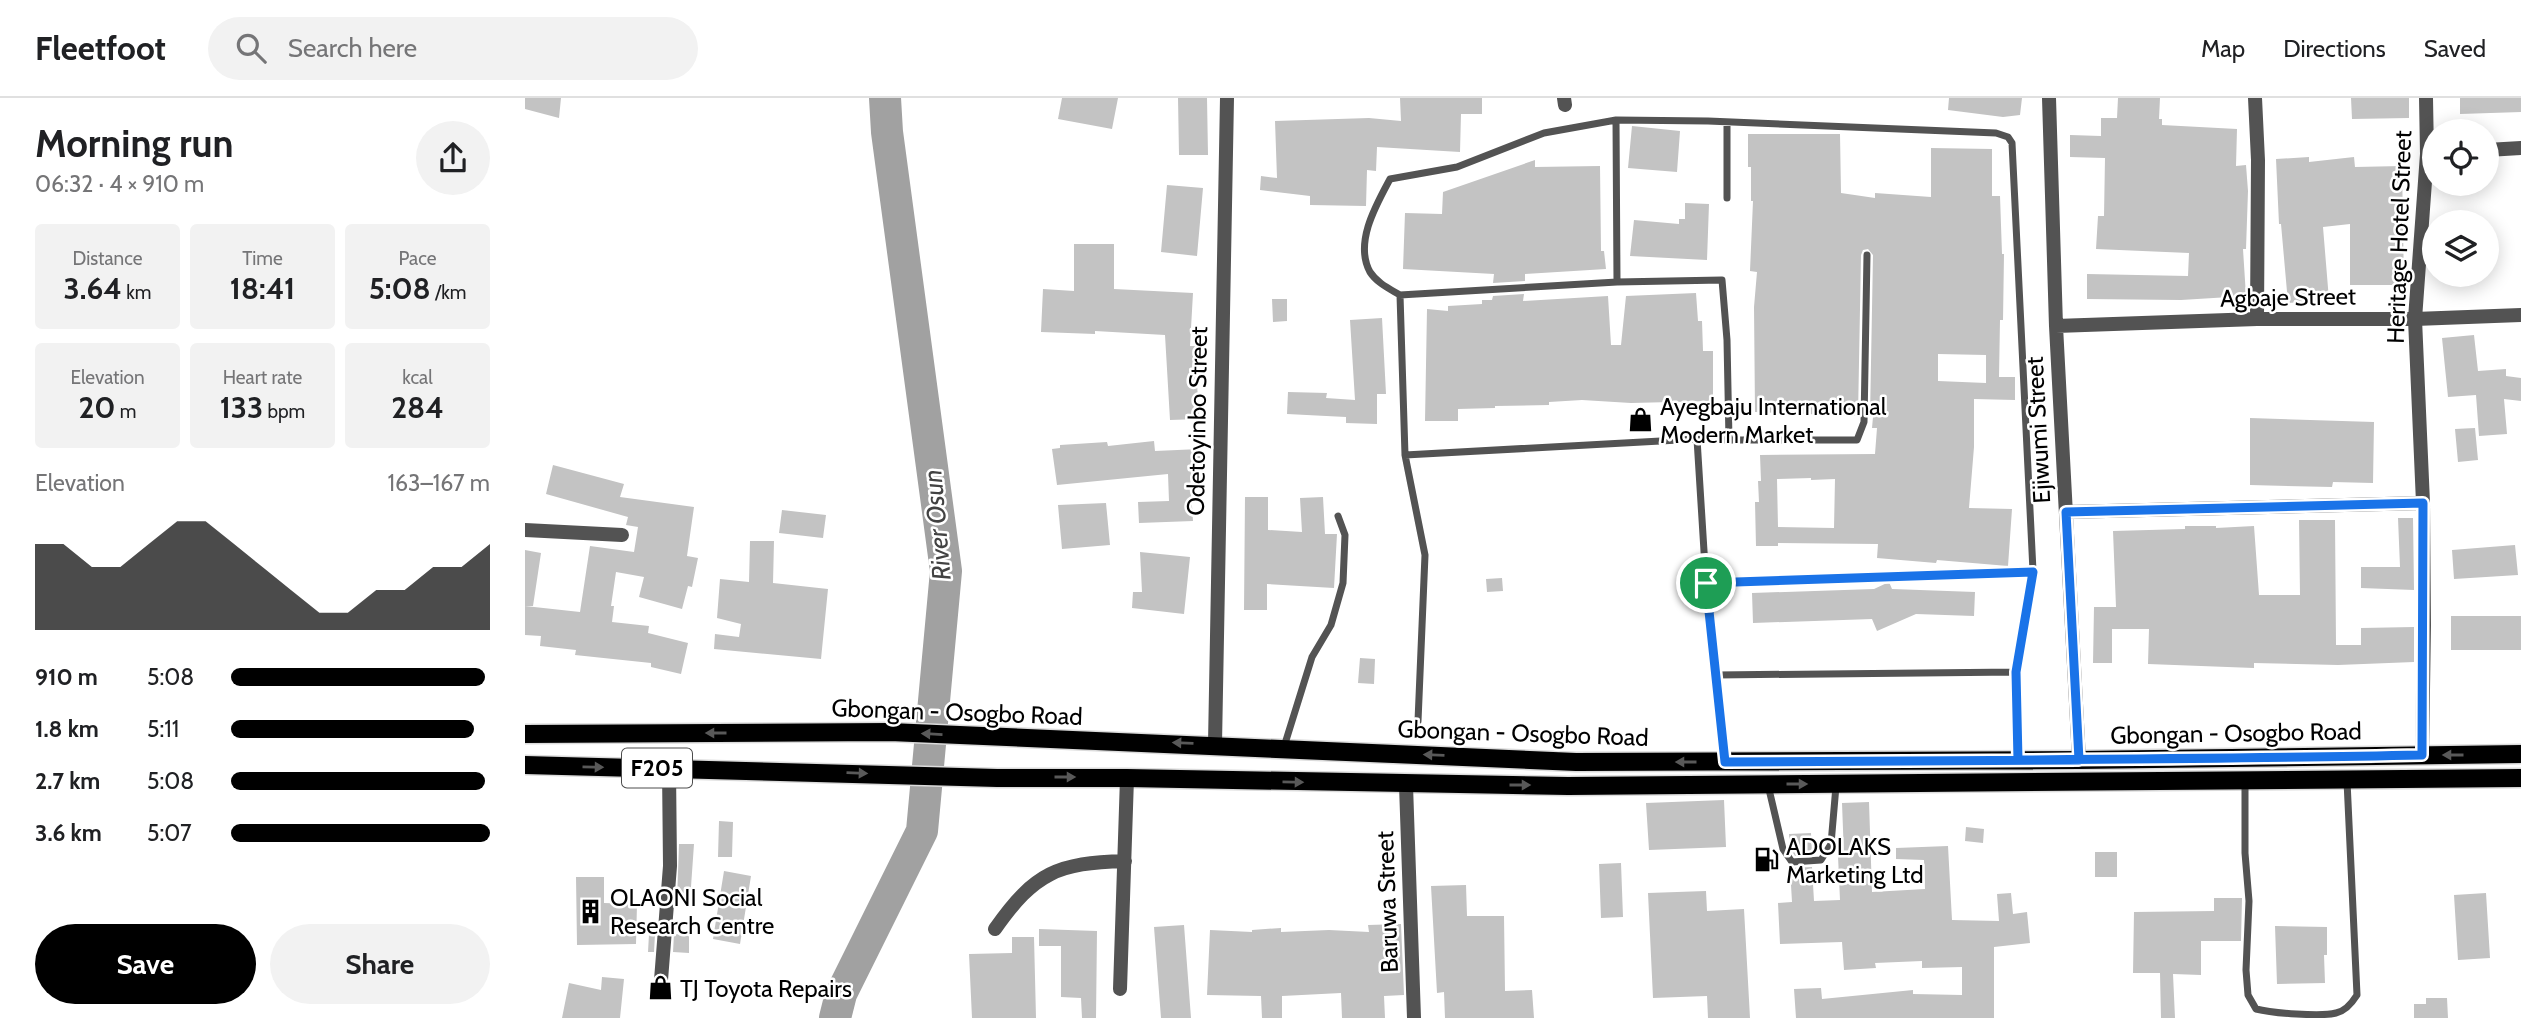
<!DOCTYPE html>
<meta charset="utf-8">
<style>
:root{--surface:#fff;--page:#f2f2f2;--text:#202124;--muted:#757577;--line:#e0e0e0;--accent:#000}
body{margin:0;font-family:Cabin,sans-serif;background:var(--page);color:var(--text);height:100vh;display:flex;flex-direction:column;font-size:26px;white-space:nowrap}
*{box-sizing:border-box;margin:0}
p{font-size:23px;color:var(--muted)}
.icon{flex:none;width:38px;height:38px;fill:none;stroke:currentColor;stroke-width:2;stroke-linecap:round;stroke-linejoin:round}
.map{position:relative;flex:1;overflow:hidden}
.panel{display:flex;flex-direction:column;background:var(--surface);width:525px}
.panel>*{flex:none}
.tools{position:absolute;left:1897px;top:21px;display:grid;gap:14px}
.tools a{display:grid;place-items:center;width:77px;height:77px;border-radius:50%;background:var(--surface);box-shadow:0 4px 18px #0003;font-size:35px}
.pin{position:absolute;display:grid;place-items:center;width:60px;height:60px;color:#fff;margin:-30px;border:4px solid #fff;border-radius:50%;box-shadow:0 2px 7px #0007}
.round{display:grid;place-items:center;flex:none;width:74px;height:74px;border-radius:37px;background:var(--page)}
.head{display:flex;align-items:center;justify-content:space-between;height:119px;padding:0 35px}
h1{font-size:38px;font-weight:700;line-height:52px}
.metrics{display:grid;grid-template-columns:repeat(3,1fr);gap:10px;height:119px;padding:7px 35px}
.metrics div{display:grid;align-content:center;border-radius:7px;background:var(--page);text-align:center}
.metrics b{font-size:30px;font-weight:700}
.metrics small{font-size:19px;font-weight:400}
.metrics p{font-size:19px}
.chart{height:196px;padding:14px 35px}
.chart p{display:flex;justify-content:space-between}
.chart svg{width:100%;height:126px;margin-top:7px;fill:var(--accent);opacity:.7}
.primary-button{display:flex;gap:14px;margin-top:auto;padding:14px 35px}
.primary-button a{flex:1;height:80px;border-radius:42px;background:var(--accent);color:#fff;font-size:28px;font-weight:700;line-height:80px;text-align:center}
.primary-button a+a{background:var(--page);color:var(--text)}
ul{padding:0 35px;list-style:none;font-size:23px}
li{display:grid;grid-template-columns:112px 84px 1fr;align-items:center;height:52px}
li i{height:18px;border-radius:9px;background:var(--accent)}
header{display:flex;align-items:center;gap:42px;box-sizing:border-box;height:98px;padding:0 35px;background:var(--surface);border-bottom:2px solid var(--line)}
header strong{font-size:33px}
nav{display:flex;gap:38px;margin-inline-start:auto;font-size:24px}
.search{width:490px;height:63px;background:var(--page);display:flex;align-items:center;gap:18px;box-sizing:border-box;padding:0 24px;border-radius:38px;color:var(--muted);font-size:26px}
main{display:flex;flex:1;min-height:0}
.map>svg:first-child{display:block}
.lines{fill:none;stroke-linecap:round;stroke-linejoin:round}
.river{stroke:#a1a1a1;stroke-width:32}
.building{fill:#c3c3c3;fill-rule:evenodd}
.primary-casing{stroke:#dbdbdb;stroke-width:21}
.lane{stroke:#535353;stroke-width:7}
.street{stroke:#535353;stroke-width:14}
.primary{stroke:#000;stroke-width:18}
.oneway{fill:#595959}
.route-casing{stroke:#fff;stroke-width:14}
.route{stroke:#1a73e8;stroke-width:9}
.labels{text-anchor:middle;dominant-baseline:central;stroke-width:5;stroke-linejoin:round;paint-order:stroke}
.shield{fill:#fff;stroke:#4c4c4c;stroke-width:2}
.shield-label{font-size:23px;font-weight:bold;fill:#000}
.street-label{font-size:24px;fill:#000;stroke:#fff}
.poi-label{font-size:24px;fill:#000;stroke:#fff;text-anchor:start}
.water-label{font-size:26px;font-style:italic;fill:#424242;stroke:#fff}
</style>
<header>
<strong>Fleetfoot</strong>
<div class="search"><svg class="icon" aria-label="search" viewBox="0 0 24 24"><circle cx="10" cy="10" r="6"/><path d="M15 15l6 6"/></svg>Search here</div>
<nav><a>Map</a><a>Directions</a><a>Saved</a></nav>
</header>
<main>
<section class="panel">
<div class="head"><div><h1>Morning run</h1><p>06:32 · 4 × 910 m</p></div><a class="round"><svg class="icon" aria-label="share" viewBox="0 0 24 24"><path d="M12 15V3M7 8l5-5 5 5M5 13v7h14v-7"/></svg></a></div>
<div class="metrics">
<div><p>Distance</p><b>3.64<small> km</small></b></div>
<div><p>Time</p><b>18:41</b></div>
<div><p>Pace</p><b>5:08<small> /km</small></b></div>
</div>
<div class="metrics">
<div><p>Elevation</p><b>20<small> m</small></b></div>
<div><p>Heart rate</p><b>133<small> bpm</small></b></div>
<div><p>kcal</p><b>284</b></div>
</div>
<div class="chart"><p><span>Elevation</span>163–167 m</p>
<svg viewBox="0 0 160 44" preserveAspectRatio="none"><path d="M0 44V14L10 14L20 22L30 22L40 14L50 6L60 6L70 14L80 22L90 30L100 38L110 38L120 30L130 30L140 22L150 22L160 14V44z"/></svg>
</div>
<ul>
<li><b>910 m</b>5:08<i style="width:98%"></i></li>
<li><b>1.8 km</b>5:11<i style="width:94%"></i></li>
<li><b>2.7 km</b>5:08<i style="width:98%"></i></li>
<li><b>3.6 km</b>5:07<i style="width:100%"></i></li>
</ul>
<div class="primary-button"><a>Save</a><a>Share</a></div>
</section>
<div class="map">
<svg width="1996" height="920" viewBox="0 0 1996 920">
<rect width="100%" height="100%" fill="#fff"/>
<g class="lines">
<path class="river" d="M310 920 316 896 397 733 421 473 362 34 360 0"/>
</g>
<path class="building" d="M0 0H36L34 20 0 11Z
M537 0H593L587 31 533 21Z
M653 0H682L683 57H654Z
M875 0H957V16H936L935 54 852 49 851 73 842 72 841 108 785 107V98L735 92 736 78 752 80 750 23 844 20 876 23Z
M1424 0H1497L1495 17 1478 19 1423 12Z
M1593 0H1635L1634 21H1637V27L1712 31 1711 68 1721 67 1723 93 1721 151H1718L1721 198 1656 202 1562 201V176L1663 178 1664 155 1571 151 1573 118H1579L1580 60 1545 59V37L1576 38V20H1592Z
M1826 0H1884V20L1827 21Z
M1935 0H1996V14L1935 16Z
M1107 28 1155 33 1152 74 1103 70Z
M1223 36H1315L1316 95 1350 100V95L1406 99V50L1467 51V98H1475L1477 156H1479L1478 222H1475L1474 279H1490V302L1449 301V349L1444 410 1487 411 1483 468 1412 462 1411 465 1352 460 1353 446 1253 445V448H1231L1230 404H1234L1233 383H1236L1235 357 1350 356 1352 330H1347L1348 319H1345L1348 157 1343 151 1338 152 1336 157 1333 318 1230 314 1229 209 1232 174 1225 173 1228 103H1226V69H1223ZM1413 256 1461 257V285L1413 283ZM1286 380V382L1310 381 1309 430 1253 429 1252 381Z
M1784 59V64L1829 59 1830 69 1877 68 1879 187H1825V126L1798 129 1804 202 1763 205 1756 126H1754L1751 61Z
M1010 62V69L1075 68 1076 153H1079L1081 171 1000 176V183L968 185 969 176 878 171 880 115 917 116 918 94Z
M642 87 678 90 672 158 636 154Z
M1160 105 1184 106 1182 162 1105 158 1109 122 1154 126V121H1160Z
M549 146H589V191L668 195 665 248H670L674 321 645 322 640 237 570 233V236L516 234 518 191 549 193Z
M1171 195 1173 223H1177L1178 253H1188V303L1106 305 1057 302 1024 304V307L970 308V310L933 311V323H900L902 211 923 213V208L957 206V202H967L968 198 999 196 998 203 1083 198 1086 247H1096L1101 198Z
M747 201H762V223L748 224Z
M857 220 861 296H852V326L821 325V319L762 316 763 294 802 295 801 300 830 302 825 222Z
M1949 237 1953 273 1981 271V278L1996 280V303L1979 301 1982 336 1954 338 1951 297 1923 299 1917 240Z
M1725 320 1849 324 1848 385 1808 384 1807 389 1725 387Z
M1950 330 1953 362 1933 364 1930 331Z
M629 343 630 353 675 351 676 377 665 378 668 423 614 425 613 404 644 403 643 376 532 387 527 351 535 350V347L582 344 583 348Z
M28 367 99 386 95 399 169 409 162 458 173 460 167 489 163 488 157 511 114 499 119 479 91 474 86 508H89L87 524 124 528 123 535 163 545 156 576 126 569V565L50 557 51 552 15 548 16 538 0 537V508L55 514 65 448 109 454 113 429 101 427 103 419 21 396Z
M720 399H743V432L777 434 775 400 798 399 800 436H812L809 490 742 486V512H719Z
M581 405 585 447 537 451 533 407Z
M257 412 301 417 298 440 254 435Z
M1873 420H1888L1889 492 1836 490V469H1875Z
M1774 422H1810L1811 547H1836V530L1889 529V564L1813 567 1729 565V570L1623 566 1624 531H1587V565H1568L1569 509H1591L1588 433 1660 431V428H1691V430L1729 428 1734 497H1775Z
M225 443H249L248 485 303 491 296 561 189 551 190 536 214 539 216 526 192 520 195 481 224 484Z
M1990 447 1993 477 1929 481 1927 452Z
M0 452 16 455 8 508H0Z
M615 454 665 459 659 516 607 510 608 494H617Z
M977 480 978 493 962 494 961 481Z
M1364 484 1367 491 1450 494 1449 518 1391 516 1352 533 1347 521 1228 525 1227 495 1349 491Z
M1926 518H1996V552H1926Z
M835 560 850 561 849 586 833 585Z
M1199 702 1201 749 1124 752 1121 705Z
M1344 704 1347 794 1400 791 1399 762 1371 761V750L1423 748 1427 822 1474 823 1472 796 1486 795 1488 816 1502 814 1505 845 1469 849V920H1271L1269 891 1296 890 1297 901 1388 892V896L1437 897V869L1397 870V863L1350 865 1351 870 1319 872 1317 844 1255 846 1253 805 1267 804 1265 770 1287 769 1289 803 1315 802 1313 758H1319L1317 705Z
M194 723 208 724 207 759H193Z
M1441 729 1459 731 1458 745 1440 743Z
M1286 735 1287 756 1270 758 1265 750 1264 736Z
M154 746H169L165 803 152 802Z
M1570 754H1592V779H1570Z
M1096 765 1098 819 1076 820 1074 766Z
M199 773 226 778 215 846 188 841Z
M51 779H79V805L112 806 111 846 52 847Z
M941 787 942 818H979L980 893 1007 892 1009 920H920L919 894 912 895 906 788Z
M1181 793 1182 813 1219 811 1225 920H1183L1182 898 1128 900 1123 795Z
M1961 795 1965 860 1933 862 1929 797Z
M1689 800H1717L1716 843H1676V877L1648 876 1650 920H1636L1635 875H1608L1609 814 1689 813Z
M876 826 879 897 859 898 860 920H817L816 895 757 898V920H737L736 898 682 897 685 832 727 834V832L756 830V834L804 832 844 834 843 827Z
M659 827 666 920H636L629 829Z
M1750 828 1802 829V857H1799L1800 885 1752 886Z
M514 831 572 833 571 920H557L556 900 536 899V848H514Z
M124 836H130L129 854H123Z
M149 836 164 837V855L148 854Z
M487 839H509L511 920H447L444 856 487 855Z
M77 879 99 881 95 920H37L44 885 76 892Z
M1901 900H1922L1923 920H1889V906H1901Z"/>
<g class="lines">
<defs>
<path id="primary" d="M0 636 365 634 1051 664 1554 662 1996 656
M0 667 472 680H602L1043 688 1996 680"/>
</defs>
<use href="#primary" class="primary-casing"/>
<path class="lane" d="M1091 22 1092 184
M1202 100V24
M875 197 880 357
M1204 342H1332L1339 324 1342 157
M1181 485 1508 473
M1192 577 1491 574
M893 623 900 457 880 357 1172 341
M758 652 787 559 806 527 818 485 820 437 813 418
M1200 663 1181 485 1172 341 1204 342 1202 242 1197 182 1092 184 875 197C865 191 852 185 845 174 829 145 851 107 865 81L932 69 1019 35 1091 22 1183 23 1471 35 1483 39 1487 45 1508 473 1491 574 1493 662
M1720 684V755L1724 803 1721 872 1723 897 1731 911C1747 915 1796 919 1811 915 1821 913 1827 905 1832 897L1822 683
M1243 687 1258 751 1267 764 1296 762 1306 746 1311 688"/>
<path class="street" d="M1039 0 1040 7
M1524 0 1531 228 1554 662
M1730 0 1733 62 1732 221
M1962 52 1996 50
M1531 228 1732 221H1890L1996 217
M1541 414 1898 405
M0 432 97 437
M690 646 702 0
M1897 657 1899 527 1898 405 1890 221 1902 56 1901 0
M881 687 889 920
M470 831C510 774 533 765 600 763
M136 882 145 768 144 671
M595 891 602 680"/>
<use href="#primary" class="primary"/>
</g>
<defs><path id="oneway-solid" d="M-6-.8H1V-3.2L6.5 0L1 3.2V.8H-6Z" transform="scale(1.75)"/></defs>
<g class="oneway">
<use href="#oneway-solid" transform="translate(191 635) rotate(180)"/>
<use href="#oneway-solid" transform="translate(407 636) rotate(-177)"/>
<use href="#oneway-solid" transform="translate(658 645) rotate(-178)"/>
<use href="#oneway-solid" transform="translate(909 657) rotate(-178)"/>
<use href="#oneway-solid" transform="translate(1928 657) rotate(180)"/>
<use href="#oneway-solid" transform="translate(1161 664) rotate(-180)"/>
<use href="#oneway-solid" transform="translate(68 669) rotate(1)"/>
<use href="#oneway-solid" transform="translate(332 675) rotate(2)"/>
<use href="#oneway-solid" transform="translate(540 679)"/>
<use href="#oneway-solid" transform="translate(768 684) rotate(1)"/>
<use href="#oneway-solid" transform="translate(1272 686)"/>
<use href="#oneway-solid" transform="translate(995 687)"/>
</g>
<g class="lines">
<defs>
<path id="route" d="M1181 485 1200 664 1554 662 1541 414 1898 405 1897 657C1762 660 1627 661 1493 662L1491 574 1508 474 1181 485"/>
</defs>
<use href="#route" class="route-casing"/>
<use href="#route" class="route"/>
</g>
<defs>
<symbol id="shop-bare" viewBox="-9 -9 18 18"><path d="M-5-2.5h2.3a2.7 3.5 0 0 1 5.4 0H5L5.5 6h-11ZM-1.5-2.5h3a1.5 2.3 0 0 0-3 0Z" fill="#000" stroke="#fff" stroke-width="2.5" paint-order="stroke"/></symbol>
<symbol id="fuel-bare" viewBox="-9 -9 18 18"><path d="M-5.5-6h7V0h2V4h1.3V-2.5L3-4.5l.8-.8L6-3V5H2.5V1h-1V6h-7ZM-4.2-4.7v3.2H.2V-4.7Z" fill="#000" stroke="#fff" stroke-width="2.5" paint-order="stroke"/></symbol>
<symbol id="building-bare" viewBox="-9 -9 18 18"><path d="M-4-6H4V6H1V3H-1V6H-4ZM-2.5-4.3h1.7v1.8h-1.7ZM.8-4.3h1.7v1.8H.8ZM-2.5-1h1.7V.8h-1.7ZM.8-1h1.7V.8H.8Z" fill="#000" stroke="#fff" stroke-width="2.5" paint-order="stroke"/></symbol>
</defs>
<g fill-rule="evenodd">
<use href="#shop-bare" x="1098" y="304" width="35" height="35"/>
<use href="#fuel-bare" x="1224" y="744" width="35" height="35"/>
<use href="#building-bare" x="48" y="796" width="35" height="35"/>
<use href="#shop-bare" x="118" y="872" width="35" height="35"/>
</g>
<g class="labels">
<rect class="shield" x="97" y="650.5" width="70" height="39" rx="5"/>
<g class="shield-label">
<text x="132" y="670">F205</text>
</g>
<g class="street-label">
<text transform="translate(1874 139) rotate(-88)">Heritage Hotel Street</text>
<text transform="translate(1763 199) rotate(-1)">Agbaje Street</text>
<text transform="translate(672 323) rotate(-89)">Odetoyinbo Street</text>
<text transform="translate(1513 332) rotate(-93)">Ejiwumi Street</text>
<text transform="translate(432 614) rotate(2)">Gbongan - Osogbo Road</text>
<text transform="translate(998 635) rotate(2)">Gbongan - Osogbo Road</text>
<text transform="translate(1711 635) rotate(-1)">Gbongan - Osogbo Road</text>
<text transform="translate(862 804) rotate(-92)">Baruwa Street</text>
</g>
<g class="poi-label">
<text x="1135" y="308">Ayegbaju International<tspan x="1135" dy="28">Modern Market</tspan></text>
<text x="1261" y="748">ADOLAKS<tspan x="1261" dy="28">Marketing Ltd</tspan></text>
<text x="85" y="799">OLAONI Social<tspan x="85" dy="28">Research Centre</tspan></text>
<text x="155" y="890">TJ Toyota Repairs</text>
</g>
<g class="water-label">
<text transform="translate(412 427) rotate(-95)">River Osun</text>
</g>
</g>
</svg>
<div class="tools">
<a><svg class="icon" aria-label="locate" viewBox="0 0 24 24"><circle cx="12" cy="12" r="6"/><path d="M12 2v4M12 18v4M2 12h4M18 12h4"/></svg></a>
<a><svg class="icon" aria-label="layers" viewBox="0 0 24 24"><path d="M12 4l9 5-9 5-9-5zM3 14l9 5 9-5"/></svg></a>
</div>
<div class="pin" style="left:1181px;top:485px;background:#1e9e55"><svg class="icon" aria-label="arrive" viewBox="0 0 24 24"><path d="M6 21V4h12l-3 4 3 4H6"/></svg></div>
</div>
</main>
